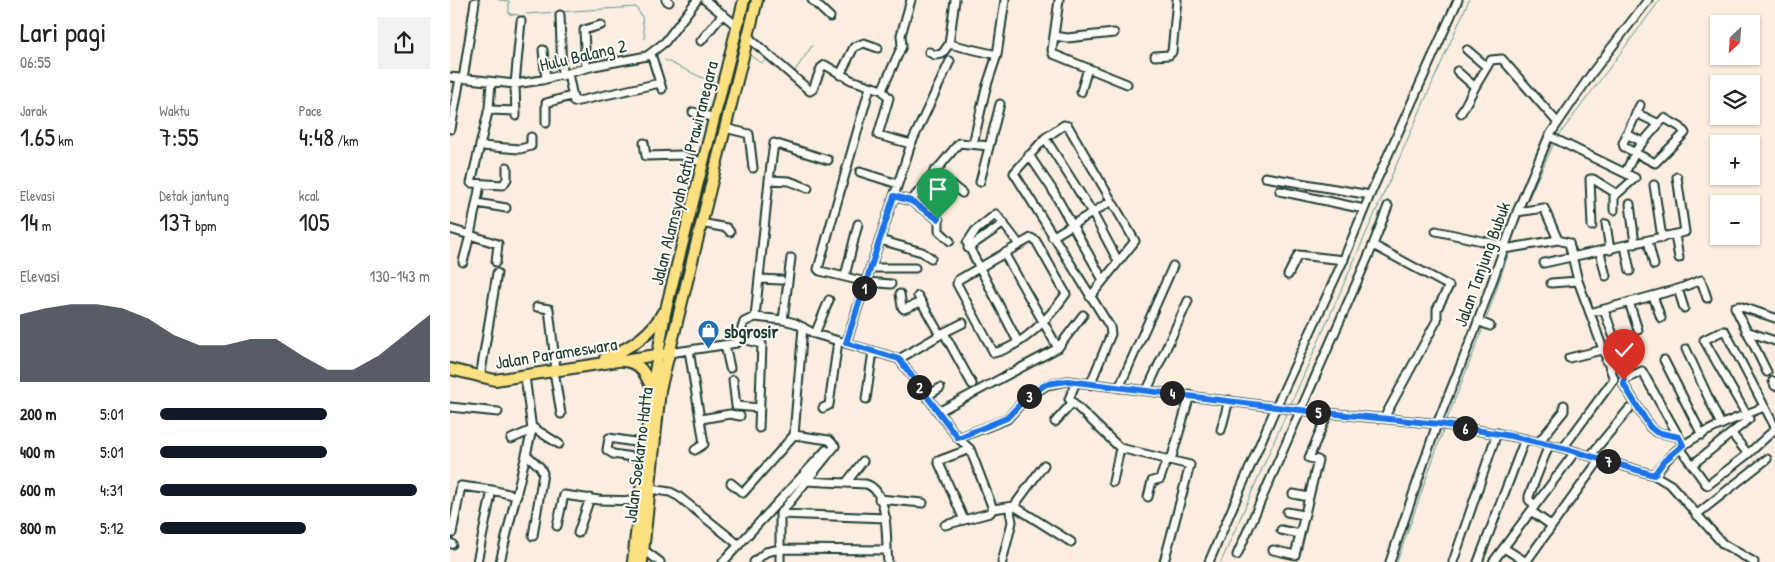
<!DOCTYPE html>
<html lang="id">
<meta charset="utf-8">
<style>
:root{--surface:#fff;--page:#f2f2f2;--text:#202124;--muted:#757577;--accent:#111827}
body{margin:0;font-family:"Patrick Hand",sans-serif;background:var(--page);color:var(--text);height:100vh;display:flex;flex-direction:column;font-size:19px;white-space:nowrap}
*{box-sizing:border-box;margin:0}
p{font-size:16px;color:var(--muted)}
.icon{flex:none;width:28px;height:28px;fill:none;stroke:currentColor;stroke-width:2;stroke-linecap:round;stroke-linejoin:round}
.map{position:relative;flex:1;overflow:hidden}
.sheet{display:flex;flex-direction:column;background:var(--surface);width:450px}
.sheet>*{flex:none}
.needle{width:32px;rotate:205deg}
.fabs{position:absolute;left:1260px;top:15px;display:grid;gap:10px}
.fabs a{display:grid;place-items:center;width:50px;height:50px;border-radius:0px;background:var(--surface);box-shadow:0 1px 4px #0004;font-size:25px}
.pin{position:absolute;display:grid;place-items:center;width:42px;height:42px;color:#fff;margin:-51px -21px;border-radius:50% 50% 50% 0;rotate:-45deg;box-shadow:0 0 5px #0007}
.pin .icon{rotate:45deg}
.km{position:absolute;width:25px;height:25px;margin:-12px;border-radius:50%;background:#222;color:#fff;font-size:14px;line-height:25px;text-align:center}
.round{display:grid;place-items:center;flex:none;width:52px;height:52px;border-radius:0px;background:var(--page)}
.summary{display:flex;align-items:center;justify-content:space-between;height:85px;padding:0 20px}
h1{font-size:28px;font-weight:600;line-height:38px}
.stats{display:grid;grid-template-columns:repeat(3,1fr);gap:8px;height:85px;padding:5px 20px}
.stats div{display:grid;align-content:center}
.stats b{font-size:25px;font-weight:600}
.stats small{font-size:14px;font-weight:400}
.stats p{font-size:14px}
.chart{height:140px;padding:10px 20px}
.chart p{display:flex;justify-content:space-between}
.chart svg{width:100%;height:90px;margin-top:5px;fill:var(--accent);opacity:.7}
ul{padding:0 20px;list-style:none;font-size:16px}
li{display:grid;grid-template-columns:80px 60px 1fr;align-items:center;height:38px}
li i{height:12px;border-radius:6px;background:var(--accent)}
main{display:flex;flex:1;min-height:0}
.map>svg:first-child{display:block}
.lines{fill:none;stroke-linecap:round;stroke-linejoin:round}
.stream{stroke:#5f9b9b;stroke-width:1}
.minor-casing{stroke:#1f3d34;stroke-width:11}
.highway-casing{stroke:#1f3d34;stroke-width:14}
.minor{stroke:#fdfcf7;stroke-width:7}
.highway{stroke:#fde080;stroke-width:10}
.route-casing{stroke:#fff;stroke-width:10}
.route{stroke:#1a73e8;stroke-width:6}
.labels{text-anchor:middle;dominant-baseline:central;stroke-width:4;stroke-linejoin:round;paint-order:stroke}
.street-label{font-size:18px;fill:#1f3d34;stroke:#fdfcf7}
.poi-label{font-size:18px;font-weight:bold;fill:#1f3d34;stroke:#fdfcf7;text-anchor:start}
</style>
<main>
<section class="sheet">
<div class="summary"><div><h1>Lari pagi</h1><p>06:55</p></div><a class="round"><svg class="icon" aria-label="share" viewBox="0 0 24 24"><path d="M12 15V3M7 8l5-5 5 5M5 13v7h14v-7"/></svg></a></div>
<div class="stats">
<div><p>Jarak</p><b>1.65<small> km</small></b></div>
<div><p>Waktu</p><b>7:55</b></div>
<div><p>Pace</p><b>4:48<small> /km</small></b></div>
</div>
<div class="stats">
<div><p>Elevasi</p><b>14<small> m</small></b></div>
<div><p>Detak jantung</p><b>137<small> bpm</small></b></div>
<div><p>kcal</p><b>105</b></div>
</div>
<div class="chart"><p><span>Elevasi</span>130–143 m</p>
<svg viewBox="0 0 160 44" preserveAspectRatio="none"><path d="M0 44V11L10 8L20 6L30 6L40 8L50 13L60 21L70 26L80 26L90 23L100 23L110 31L120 38L130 38L140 31L150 21L160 11V44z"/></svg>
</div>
<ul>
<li><b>200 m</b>5:01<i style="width:62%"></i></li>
<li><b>400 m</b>5:01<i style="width:62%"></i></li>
<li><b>600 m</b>4:31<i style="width:95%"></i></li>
<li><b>800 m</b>5:12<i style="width:54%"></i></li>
</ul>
</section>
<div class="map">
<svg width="1325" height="562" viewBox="0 0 1325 562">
<rect width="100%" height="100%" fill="#fbeddf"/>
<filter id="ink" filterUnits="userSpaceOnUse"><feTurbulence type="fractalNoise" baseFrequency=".02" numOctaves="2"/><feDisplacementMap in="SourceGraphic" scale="10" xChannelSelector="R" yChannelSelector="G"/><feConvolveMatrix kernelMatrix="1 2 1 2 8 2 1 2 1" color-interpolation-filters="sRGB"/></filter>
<g filter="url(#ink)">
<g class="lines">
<path class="stream" d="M49 0 59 1V14L69 15
M76 14 186 7 192 17 195 39
M298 57 300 55 311 63 318 59
M215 60 263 83
M344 72 362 46
M1107 138 1210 0
M1074 208 1105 141
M1060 245 1072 214
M1036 320 1059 252
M840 406 1019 0
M996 422 1034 326
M771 562 837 412
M947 562 994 428"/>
<defs>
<path id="minor" d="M216 0 219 2
M255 0 287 26
M362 0 380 17
M505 0 499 44 547 55
M609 0 602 50 603 54 677 84
M110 15 112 76
M605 36 617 38 664 33
M298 37 360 91 363 89 371 68 375 65 401 80 432 90
M251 41 273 14
M93 50 96 79
M1017 50 1037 67
M479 52 485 55 492 54 499 44
M201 54 212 89
M705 56 719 55 722 52 727 0
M136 68 134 30 151 25
M1007 71 1025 87 1041 60 1052 59 1108 123
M118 74 124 102 210 83
M390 75 404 47 414 43 428 48
M0 77 65 84 92 80 144 66 197 56 215 42 247 0
M13 79 25 2
M41 83 39 108 21 183 53 185 57 179V167
M420 87 368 269 370 271 416 282 441 284
M631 92 638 68
M39 110 66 111
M243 112 265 118
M1011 113 1025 87
M1186 113 1209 124
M66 116 65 84 71 21
M96 123V103L121 96
M275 128 299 134 303 168
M1 129 10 78
M1176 134 1193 142
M1099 136 1185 178 1167 194 1143 179H1140L1142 226
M595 138 642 212 668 261
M194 143 196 156 231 155 254 163
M461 144 500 61
M523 144 536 88 547 55 555 0
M31 146 70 149 81 146V137
M579 155 602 189 653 280
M484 171 512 193
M1175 171H1176L1187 149 1214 118 1230 127 1235 133 1205 163 1174 147 1173 143 1190 105
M410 172 448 184
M815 177 920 195
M319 180 324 143 378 160
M530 182 550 104
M1204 185 1212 238
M830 191 914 209
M444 196 461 201 509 143 539 146
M461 201 489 220V231L500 241
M27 203 56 208
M1180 204 1185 244
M1164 210V192
M1067 212 1094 208 1108 240 1119 243 1128 281 1147 332
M251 223 277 228 280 232
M1156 224 1160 250
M0 229 20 235 30 185
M986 231 1055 246
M1225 235 1229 258
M602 237 660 202
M581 238 586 241 616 294C599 318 573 346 544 353L507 284 508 280Z
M430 240 472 252 481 258
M1198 241 1204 265
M923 245 999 286 987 309V320L934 418
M1175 246 1180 271
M518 248 554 223
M1054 249 1108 240
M1150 252 1156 276
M554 253 608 348
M13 262 20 235 48 244 46 262
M1094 263 1235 232 1227 177
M420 268H465
M838 275 848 255 894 260
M395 276 408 224
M310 279 331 280
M1101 283 1128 281
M1228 289 1234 308
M450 294 452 307 454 309 471 302
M1203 296 1211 318
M640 297 685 241 618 126 614 125 595 138 564 173 660 327 661 334 640 385
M1179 302 1188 330
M1289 306 1325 318
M87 307 99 309 106 370
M1285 307 1317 372
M1154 310 1163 335
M1140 313 1228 289 1251 280 1257 298
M305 317 319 180 339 181 358 188
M333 320 341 258
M1028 321 1040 326
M1296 331 1325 341
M494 333 522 384
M365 334 379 300
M491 334 513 323
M290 338 312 344 309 428
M568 342 517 243 525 231 546 214 569 244
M396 343 461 144 428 135 439 98 432 90 452 46 451 35 461 0
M275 345 280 368
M1236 349 1271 425
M239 350 254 444 245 450
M219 353 287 343 294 322 305 317 333 320 345 323 365 334 449 359 508 438 520 449 543 509
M1119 358 1152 350
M449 359 490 335 468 296
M1214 360 1252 435
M1156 361C1167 359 1179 351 1182 340
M104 371 111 414
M30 378 47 273
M283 380 286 406 310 408
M1323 381 1325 386
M626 382 619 399 670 448 740 465 714 562
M669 388 723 266
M697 390 738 301
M477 396 490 388
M416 399 423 351
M0 407 48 412
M373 408 379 405 388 341
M488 412 608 348 633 315
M251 419 280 414 290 416
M605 422 623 402
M82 427 109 444
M771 430 779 400
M1282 434 1298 454
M1229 437 1206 432 1200 427 1174 385V380L1192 371 1229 437 1233 445
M508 438 557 419 574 400 597 385 618 381 866 412 990 424 1061 436 1113 448 1204 475 1221 485 1273 544 1304 562
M61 439 82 430
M1089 442 1114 411V405
M1113 448 1164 379 1146 330
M1230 448 1256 484 1258 485 1298 454 1324 430 1325 427 1275 331H1272L1254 340 1299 419 1242 465
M77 455 90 467 93 473 83 536
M1140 456 1179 409
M195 459 163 454 157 450 159 438 197 444
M721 460 740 395
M1204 475C1213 464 1221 453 1234 445 1258 428 1287 418 1314 407
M355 481 416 484C441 492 435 542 438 562
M663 482 670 448
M281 483 293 493 344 435 353 327
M396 483 413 461
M199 489 220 492 228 496 289 545
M843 494 859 497
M698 497 702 481 710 479 717 459
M429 499 473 503
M1085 505 1079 500V496L1099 445
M1081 511 1102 526
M837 512 854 515
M330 514 436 518
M1246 515 1317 459
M514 520 488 461 520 449
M495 525 540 513 543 509 564 506 594 465
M107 526 114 495 149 500 191 501
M831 530 850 534
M2 533 11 486 42 490 67 496
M128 533 140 498
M0 543 2 544
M1054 548 1076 562
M194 550 210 562
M823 550 845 555 868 460 859 458 878 413
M787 555 921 250 938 206
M27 562 42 490
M50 562 82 430 75 376
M273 562 376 450
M304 562 316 552 330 549 436 550
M330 562V514L385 446 379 440 344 435
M552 562 562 522 560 511 564 506 621 542
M759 562 826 407 893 261 920 195 1008 0
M940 562 987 424 1026 327 1067 212 1099 136 1142 73 1198 0
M1003 562 1047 433
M1028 562 1075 439
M1043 562 1125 452
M1076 562 1150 459"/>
<path id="highway" d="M155 358C178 349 202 334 213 312
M173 361C191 362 195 374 202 388
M0 369 45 380 213 354
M183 562 202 389 215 313 294 0
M192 562 210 390 307 0"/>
</defs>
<use href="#minor" class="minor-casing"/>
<use href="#highway" class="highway-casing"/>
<use href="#minor" class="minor"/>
<use href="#highway" class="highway"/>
</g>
</g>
<g class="lines" filter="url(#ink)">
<defs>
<path id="route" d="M488 219 461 201 444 196 396 343 449 359 508 438 557 418 574 400 596 384 618 381 866 412 990 424 1061 436 1113 448 1204 475 1214 461 1233 445 1229 437 1206 432 1200 427 1174 385V380"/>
</defs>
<use href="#route" class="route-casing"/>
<use href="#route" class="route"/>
</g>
<defs>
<symbol id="shop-pin" viewBox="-11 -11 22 30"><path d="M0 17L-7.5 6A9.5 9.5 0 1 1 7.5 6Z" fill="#1f6fb2" stroke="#fdfcf7"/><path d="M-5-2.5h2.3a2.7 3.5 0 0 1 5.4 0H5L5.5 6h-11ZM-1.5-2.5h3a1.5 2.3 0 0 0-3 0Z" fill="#fff"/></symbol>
</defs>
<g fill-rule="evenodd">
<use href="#shop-pin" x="246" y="318" width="25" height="34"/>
</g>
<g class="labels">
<g class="street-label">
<text transform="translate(133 55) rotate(-13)">Hulu Balang 2</text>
<text transform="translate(234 173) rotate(-76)">Jalan Alamsyah Ratu Prawiranegara</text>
<text transform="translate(1032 264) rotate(-70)">Jalan Tanjung Bubuk</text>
<text transform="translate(106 353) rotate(-9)">Jalan Parameswara</text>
<text transform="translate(188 455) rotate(-83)">Jalan Soekarno Hatta</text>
</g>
<g class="poi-label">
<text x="274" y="331">sbgrosir</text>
</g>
</g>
</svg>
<div class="fabs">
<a><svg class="needle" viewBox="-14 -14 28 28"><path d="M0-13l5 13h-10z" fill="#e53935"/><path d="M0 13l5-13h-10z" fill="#757577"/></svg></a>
<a><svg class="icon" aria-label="layers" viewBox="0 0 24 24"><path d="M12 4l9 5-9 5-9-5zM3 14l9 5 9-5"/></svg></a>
<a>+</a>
<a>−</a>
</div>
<div class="pin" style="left:488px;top:219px;background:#1e9e55"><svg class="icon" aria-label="arrive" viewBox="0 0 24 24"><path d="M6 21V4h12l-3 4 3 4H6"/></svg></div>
<div class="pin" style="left:1174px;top:380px;background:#d93025"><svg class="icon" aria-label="check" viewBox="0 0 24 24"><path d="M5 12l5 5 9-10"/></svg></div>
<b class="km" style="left:414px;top:288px">1</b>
<b class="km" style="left:469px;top:387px">2</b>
<b class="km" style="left:579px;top:396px">3</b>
<b class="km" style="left:722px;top:393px">4</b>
<b class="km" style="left:868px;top:412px">5</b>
<b class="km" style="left:1015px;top:428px">6</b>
<b class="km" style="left:1158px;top:461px">7</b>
</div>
</main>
